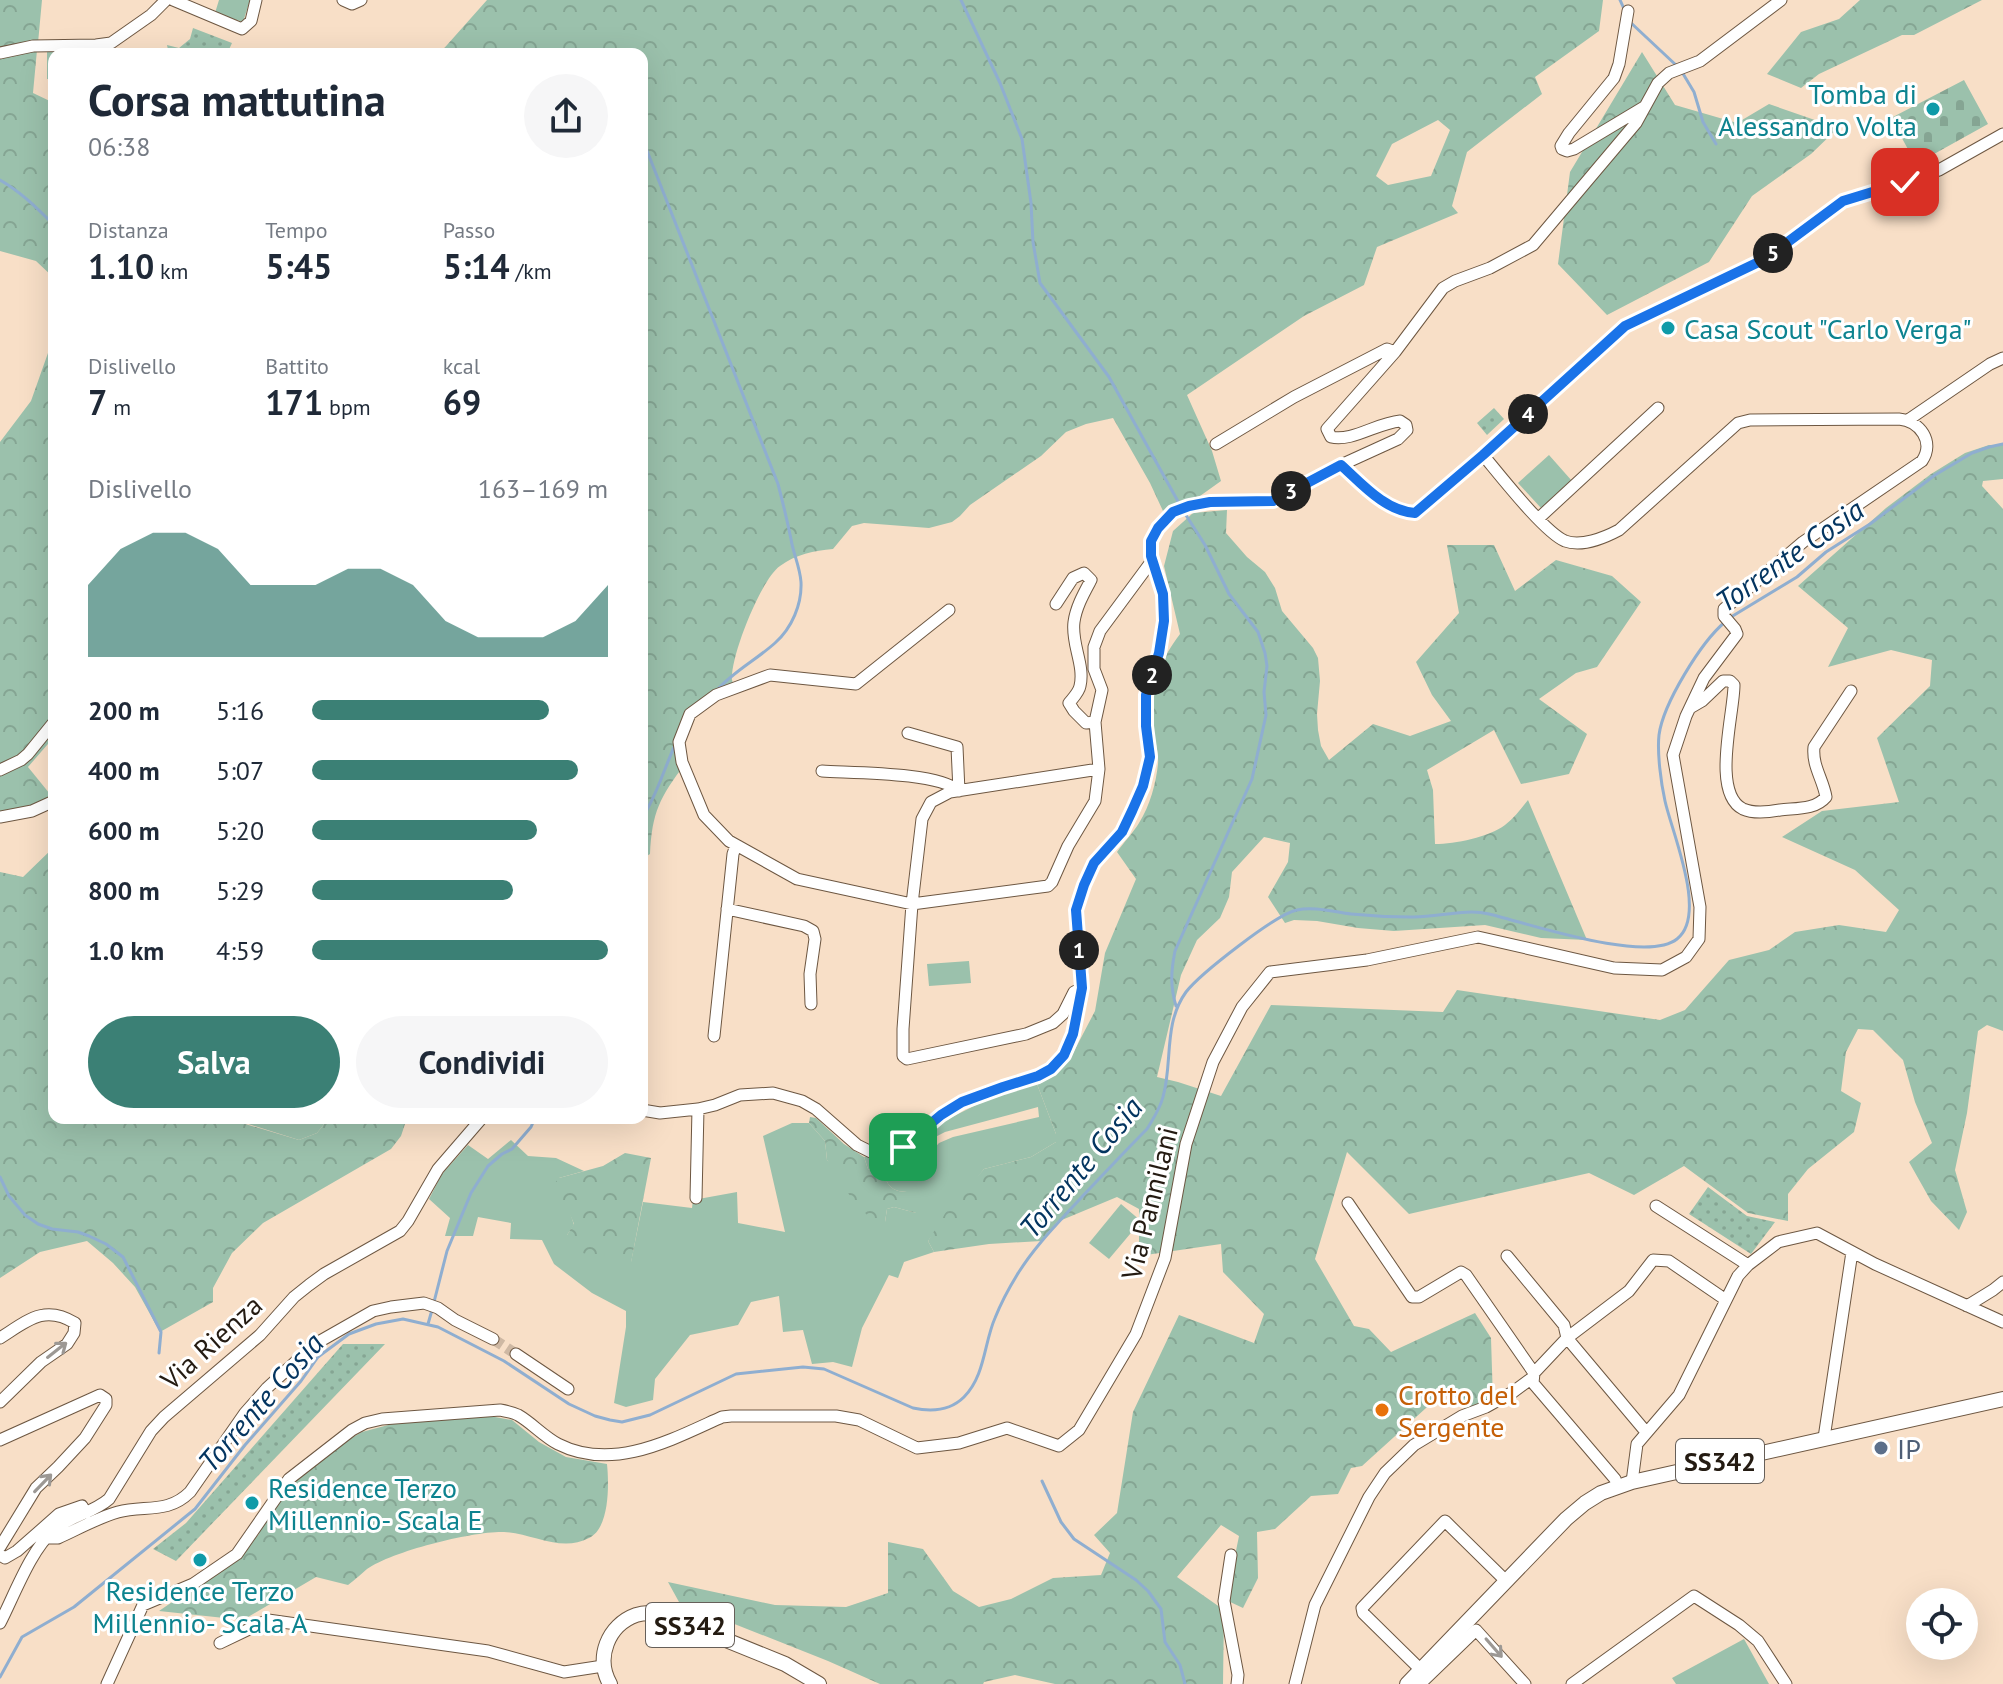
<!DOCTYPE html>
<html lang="it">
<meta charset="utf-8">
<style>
:root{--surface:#fff;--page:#f6f6f7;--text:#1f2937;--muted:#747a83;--accent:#3b8075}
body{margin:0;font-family:"PT Sans",sans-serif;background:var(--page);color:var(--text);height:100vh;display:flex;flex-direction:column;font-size:30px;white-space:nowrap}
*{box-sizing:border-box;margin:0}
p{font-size:26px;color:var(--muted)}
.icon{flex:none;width:44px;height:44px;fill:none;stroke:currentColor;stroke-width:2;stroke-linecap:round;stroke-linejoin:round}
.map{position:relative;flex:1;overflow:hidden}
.details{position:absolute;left:48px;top:48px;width:600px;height:1076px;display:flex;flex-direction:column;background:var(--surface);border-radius:16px;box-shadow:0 8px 32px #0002}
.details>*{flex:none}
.controls{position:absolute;left:1906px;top:1588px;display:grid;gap:16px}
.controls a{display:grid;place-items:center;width:72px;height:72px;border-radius:50%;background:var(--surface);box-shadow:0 8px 32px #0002;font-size:40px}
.pin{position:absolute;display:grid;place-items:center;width:68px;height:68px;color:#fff;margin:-34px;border-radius:16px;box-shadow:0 4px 12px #0006}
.km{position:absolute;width:40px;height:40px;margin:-20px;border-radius:50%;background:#222;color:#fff;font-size:22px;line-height:40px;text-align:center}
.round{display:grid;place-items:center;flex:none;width:84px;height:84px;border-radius:42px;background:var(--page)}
.head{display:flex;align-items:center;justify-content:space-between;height:136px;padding:0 40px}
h1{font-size:44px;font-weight:700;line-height:60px}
.figures{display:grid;grid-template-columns:repeat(3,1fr);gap:12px;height:136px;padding:8px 40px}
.figures div{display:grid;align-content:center}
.figures b{font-size:34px;font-weight:700}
.figures small{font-size:22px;font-weight:400}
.figures p{font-size:22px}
.chart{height:224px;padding:16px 40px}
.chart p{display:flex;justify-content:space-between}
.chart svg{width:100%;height:144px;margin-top:8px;fill:var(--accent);opacity:.7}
.primary-button{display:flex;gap:16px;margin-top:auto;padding:16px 40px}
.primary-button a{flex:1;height:92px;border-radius:48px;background:var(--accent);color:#fff;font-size:32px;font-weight:700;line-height:92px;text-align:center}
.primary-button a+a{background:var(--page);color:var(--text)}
ul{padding:0 40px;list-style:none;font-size:26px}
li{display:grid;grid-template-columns:128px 96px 1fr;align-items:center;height:60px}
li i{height:20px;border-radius:10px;background:var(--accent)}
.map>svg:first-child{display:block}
.grass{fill:#9bc1ac}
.forest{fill:url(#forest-crowns);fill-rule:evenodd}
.cemetery{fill:url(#cemetery-stones)}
.park{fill:url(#park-dots)}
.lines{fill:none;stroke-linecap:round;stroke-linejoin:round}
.stream{stroke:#8faed0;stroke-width:3}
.minor-tunnel{stroke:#ceb8a3;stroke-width:11;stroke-dasharray:11 5.5;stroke-linecap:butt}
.minor-casing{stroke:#6d5742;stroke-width:13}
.major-casing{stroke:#6d5742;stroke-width:16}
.minor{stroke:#fff;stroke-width:11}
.major{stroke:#fff;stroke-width:14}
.oneway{stroke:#9c9894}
.route-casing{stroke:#fff;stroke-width:16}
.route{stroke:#1a73e8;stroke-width:10}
.culture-dot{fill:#0f9aa8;stroke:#fff;stroke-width:3}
.food-dot{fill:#e8710a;stroke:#fff;stroke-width:3}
.service-dot{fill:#5c6f8a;stroke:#fff;stroke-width:3}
.labels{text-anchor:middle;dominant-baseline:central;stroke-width:6;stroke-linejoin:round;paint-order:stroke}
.shield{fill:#fff;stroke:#665f59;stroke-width:2}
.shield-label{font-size:26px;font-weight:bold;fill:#241b12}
.culture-label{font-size:28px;fill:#0d838f;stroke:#fff;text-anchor:start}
.street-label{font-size:28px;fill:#241b12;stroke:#fff}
.food-label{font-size:28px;fill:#c56008;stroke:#fff;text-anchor:start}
.service-label{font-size:28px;fill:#4e5e75;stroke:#fff;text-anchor:start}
.water-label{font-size:30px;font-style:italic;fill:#043560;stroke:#fff}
</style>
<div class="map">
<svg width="2003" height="1684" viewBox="0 0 2003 1684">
<defs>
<pattern id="forest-crowns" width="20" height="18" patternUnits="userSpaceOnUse" patternTransform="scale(2)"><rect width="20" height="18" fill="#9bc1ac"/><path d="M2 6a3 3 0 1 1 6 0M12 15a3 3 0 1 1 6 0" fill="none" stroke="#85a593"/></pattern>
<pattern id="cemetery-stones" width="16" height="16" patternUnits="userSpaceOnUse" patternTransform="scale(2)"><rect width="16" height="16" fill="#9bc1ac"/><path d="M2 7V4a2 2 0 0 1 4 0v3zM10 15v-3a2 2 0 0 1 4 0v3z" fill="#85a593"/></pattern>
<pattern id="park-dots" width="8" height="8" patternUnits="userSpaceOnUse" patternTransform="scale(2)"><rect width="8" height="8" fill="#9bc1ac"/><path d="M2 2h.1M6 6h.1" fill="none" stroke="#85a593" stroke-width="1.8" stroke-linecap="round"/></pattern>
</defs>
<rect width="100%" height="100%" fill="#f8dfc7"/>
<path class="grass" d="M219 0H250L243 22 215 13Z
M1549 455 1572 481 1541 508 1518 483Z
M969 961 971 983 929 986 927 964Z
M1037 1084 1056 1134V1142L1031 1157 984 1169 928 1241 934 1252 904 1262 898 1278 889 1275 862 1328 852 1367 833 1362 812 1364 803 1330 783 1332 779 1296 751 1302 738 1325 690 1335 655 1379 653 1400 626 1407 614 1403 626 1327V1311L592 1293 554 1264 542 1240 510 1239 511 1223 478 1217 473 1236H445L450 1218 429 1199 442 1174 468 1145 488 1159 511 1140 528 1156 556 1158 584 1171 559 1178 574 1225 567 1235 631 1262 643 1202 692 1208 693 1200 737 1192 738 1223 785 1232 763 1136 792 1123H809L825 1141 827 1160 885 1222 887 1209 894 1207 916 1213 915 1192C900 1192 889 1192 885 1176L868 1169 864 1157 869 1156 872 1163 881 1171 890 1173 927 1156 939 1143 953 1137 1039 1117 1038 1107 945 1132 908 1151 946 1120 990 1098Z
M238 1118H329L317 1133 299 1140 242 1122Z
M1121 1204 1141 1221 1109 1259 1089 1243Z
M1744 1639 1769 1684H1676L1672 1678Z"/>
<path class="forest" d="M0 0H42L38 43 0 50Z
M487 0H1603L1599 31 1535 77 1542 94 1467 152 1452 206 1458 213 1377 247 1364 285 1304 316 1187 395 1212 451 1221 481 1193 501 1163 511 1150 483 1113 418 1086 424 1066 432 1041 456 970 505 960 516 952 522 929 528 864 523 852 526 833 549C814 551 796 554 780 566 761 579 730 657 732 680 733 684 735 688 737 692 712 702 696 704 687 731 682 744 682 751 685 764 660 797 652 812 650 854L642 859V54H439ZM1438 120 1450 130 1431 176 1388 185 1376 176 1392 144Z
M1860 0H1982L1914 35H1902L1819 74 1801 88 1767 74 1801 32 1839 19Z
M37 50 33 93 54 103V278L36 261 0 251V57Z
M1642 52 1675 105 1737 123 1769 104 1838 128 1811 154 1752 196 1709 262 1607 315 1558 264 1570 172Z
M54 336V737L28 767 54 799 0 818V442L31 401Z
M1989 445H2003V479L1983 481 1982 486 2003 509V1031L1987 1025 1978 1031 1967 1113 1955 1170 1967 1212 1959 1230 1931 1201 1909 1162 1932 1143 1915 1102 1903 1060 1873 1030 1858 1029 1846 1052 1841 1091 1861 1103 1854 1132 1808 1169 1788 1194V1221L1748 1213 1684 1166 1634 1195 1589 1173 1409 1214 1347 1152 1315 1259 1354 1326 1369 1329 1391 1352 1475 1313 1491 1338 1493 1401 1466 1410 1447 1389 1362 1466 1351 1468 1338 1494 1311 1496 1275 1529 1257 1532 1258 1578 1243 1608 1226 1600 1239 1536 1221 1525 1177 1577 1224 1610 1223 1684H1055L1015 1675 984 1682 983 1684H880L828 1661 679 1602 668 1582 775 1605 846 1607 888 1593V1542L923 1549 953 1591 979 1607 1011 1599 1053 1578 1101 1575 1110 1553 1094 1535 1117 1513 1133 1412 1179 1315 1254 1343 1264 1314 1223 1272 1221 1244 1139 1256V1209L1117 1197 1057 1222 1041 1241 989 1244 934 1252 928 1241 946 1212 984 1169 1031 1157 1056 1142V1134L1037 1084 1052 1077 1071 1057 1095 1011 1105 953 1136 879 1117 852C1124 842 1133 833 1139 823 1150 806 1156 783 1158 764 1159 752 1154 738 1153 727 1147 690 1158 664 1180 634L1164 566 1173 531 1193 513 1227 510 1226 533 1247 557 1265 572 1275 588 1282 611 1313 648 1318 658 1320 681 1317 714 1318 730 1321 746 1329 760 1373 724 1410 736 1451 721 1432 695 1416 662 1459 613 1447 545H1494L1515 591 1556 560 1612 576 1641 602 1597 667 1576 673 1539 699 1587 734 1569 774 1521 784 1494 730 1427 770 1433 790 1435 844C1455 844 1489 837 1505 825 1514 818 1521 809 1528 800L1587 940 1541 938 1485 925 1394 931 1358 928 1317 921 1294 920 1285 923 1268 897 1288 862 1290 843 1264 837 1232 872 1229 897 1220 918 1197 940 1181 975 1157 1077 1178 1082 1221 1096 1271 1005 1443 1012 1457 990 1660 1020 1685 1010 1729 960 1769 950 1795 932 1839 925 1886 932 1899 910 1855 870 1782 837 1822 811 1899 802 1877 738 1930 686 1932 660 1891 650 1828 667 1848 628 1798 586 1886 508 1931 474 1965 453Z
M54 847V1118H238L242 1123 299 1140 317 1133 329 1118H407L401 1136 391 1149 263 1223 232 1253 213 1288V1302L160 1332 135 1287 113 1263 87 1241 40 1252 0 1278V872L23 877Z
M810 1117 816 1118 844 1144 864 1157 868 1169 885 1176C889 1192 900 1192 915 1192L925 1203 923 1210 916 1213 894 1207 887 1209 885 1222 875 1224 850 1196 827 1160 825 1141 809 1123Z
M625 1153 651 1158 631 1263 578 1252 566 1243 567 1235 574 1224 566 1205 550 1189 559 1178 603 1166Z
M484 1415 512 1420 539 1442 566 1457 607 1464C609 1484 610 1528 589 1538 561 1553 532 1533 504 1532 473 1531 393 1551 367 1569 361 1574 355 1580 348 1585L316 1577 243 1620 159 1611 238 1557 259 1534 265 1519 289 1482 330 1450 362 1432 407 1420Z"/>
<path class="cemetery" d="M47 50 113 52 114 54H54V80L47 79Z
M1964 80 1988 124 1916 164 1891 118Z"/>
<path class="park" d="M193 28 232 43 227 54H160L168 50 167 45 179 48 190 39Z
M1494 408 1504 419 1487 435 1477 423Z
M1708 1187 1747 1216 1775 1222 1751 1254 1689 1214Z
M343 1344H385L176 1561 153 1549 186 1523Z"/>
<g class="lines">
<path class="stream" d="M961 0 1000 83 1022 139 1031 203 1033 242 1040 283 1109 377 1180 505
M1620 0 1625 11
M1630 22 1677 66
M1682 72 1694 92 1703 122 1716 144
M642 138 778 484C783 503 787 520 791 539 793 553 800 567 801 582 802 604 792 628 775 643 756 660 734 671 717 690
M0 180C21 192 37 208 54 225
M1731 617 1797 577 1826 552 1870 524 1935 475 1972 453 1989 447 2003 444
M642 818C657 796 664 768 676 743
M1176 1006C1170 986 1171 971 1175 951L1252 779 1266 715 1264 692 1267 666 1265 653 1258 632 1229 594 1205 545 1184 512
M0 1177 9 1196 25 1215 38 1224 52 1229 78 1232 89 1236 106 1244 123 1257 161 1332 159 1353
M434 1302 447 1251 471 1193 488 1166 502 1154 512 1149 531 1127 535 1118
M428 1324 432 1310
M1042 1481 1061 1522 1074 1539 1136 1580 1148 1591 1161 1609 1165 1642 1180 1665 1185 1684
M0 1677 22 1637 74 1607 195 1509 245 1445 301 1381 318 1357 349 1334 376 1324 403 1319 438 1327 504 1361 569 1404 595 1416 610 1420 622 1422 650 1415 736 1374 803 1367 824 1369 913 1408C932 1412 950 1411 964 1397 985 1376 984 1343 995 1318 1001 1303 1009 1288 1017 1275 1034 1247 1057 1224 1079 1200 1102 1176 1124 1152 1147 1129 1153 1119 1160 1109 1163 1097 1173 1062 1163 1024 1186 992 1200 974 1276 914 1297 910 1314 906 1334 912 1351 914 1371 916 1391 917 1411 917 1436 918 1465 908 1489 914 1527 923 1646 964 1677 939 1708 915 1672 833 1665 801 1661 783 1657 753 1659 735 1663 704 1701 642 1725 622"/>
<path class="minor-tunnel" d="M493 1339 516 1354"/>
<defs>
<path id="minor" d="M173 0 242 29 251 21 256 0
M343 0 352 4 361 0
M1628 11 1619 64 1614 78 1569 133 1561 146 1562 149 1567 151 1574 149 1644 107
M0 53 33 46 96 45 111 43 151 15 166 0
M1908 420 1990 364 2003 358
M1216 444 1294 397 1387 349 1395 352
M1341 465C1362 484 1385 511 1415 513L1483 455 1625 326 1765 259 1843 201 1939 170 2003 134
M1539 518 1658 408
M1056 604 1073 578 1084 573 1091 580C1084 593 1076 607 1074 622 1071 644 1085 665 1080 686 1079 692 1073 698 1069 703L1074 711 1086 723 1095 722 1102 690 1094 669V647L1100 631 1151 562
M949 610 856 684 770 675 716 695 690 714 679 742 682 762 704 815 729 841 797 879 912 904 1048 886 1052 882 1068 846 1095 801 1099 769
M1690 708 1702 701 1723 681H1730L1734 685C1734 714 1711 793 1743 809 1754 814 1769 812 1780 810 1796 808 1815 810 1826 797 1823 779 1812 766 1814 747L1851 691
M908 733 957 747 959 791
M0 770 21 760 28 754 54 722
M822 771C853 773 938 772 959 791
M0 817 32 811 54 801
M727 909 804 926 813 931 815 939 810 974 811 1004
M1082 988 1074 992 1063 1014 1053 1023 1026 1034 907 1059 903 1056V1029L912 904 922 819 931 802 950 792 1099 769 1095 722
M714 1036 733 854 736 845
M642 1110 660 1113 698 1109 715 1105 740 1095 773 1093 802 1101 816 1109 857 1145 871 1152H888L908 1144 941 1115 962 1102 1003 1087 1038 1076 1051 1069 1064 1055 1073 1034 1078 1012 1082 988V975L1076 910 1084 885 1094 863 1122 832 1143 786 1150 757 1146 726V695L1159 653 1164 621 1163 594 1151 562V541L1158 528 1173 512 1189 506 1210 502 1273 501 1341 465 1398 439 1407 430 1406 425 1400 421C1377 423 1352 442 1331 437L1327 429 1395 352 1443 288 1455 281 1490 268 1533 245 1636 123 1658 83 1669 73 1700 61 1781 0
M696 1198 698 1109
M1348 1203 1412 1297H1419L1461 1272 1466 1275 1534 1373 1533 1383 1615 1479 1618 1487
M1656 1206 1748 1265
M1507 1256 1564 1325 1567 1338 1646 1432
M1967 1306 1993 1290 2003 1282
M0 1338C27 1321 44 1304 75 1323L74 1333 67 1344 41 1362 0 1402
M516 1354 568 1389
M1824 1438 1852 1252
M0 1440 100 1395 106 1399V1405L85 1438 58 1467 36 1488 0 1547
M1632 1482 1637 1444 1679 1395 1738 1276 1748 1265 1778 1242 1817 1233 1875 1264 2003 1322
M48 1538H58C78 1529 97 1518 118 1512 145 1505 168 1514 190 1492L245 1413 267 1388 315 1344 373 1311 391 1307 424 1303 438 1308 455 1320 493 1339
M0 1555 5 1558 17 1551 59 1514 82 1506 86 1513
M1231 1555 1224 1601 1238 1675 1237 1684
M0 1623C14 1596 31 1549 54 1530 70 1516 93 1513 109 1499L151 1431 164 1417 260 1335 294 1297 309 1285 324 1274 400 1231 408 1221 438 1169 482 1118
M220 1643 268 1620 488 1651 564 1672 603 1666
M1421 1670 1363 1613 1362 1608 1445 1521 1506 1581
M107 1684 143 1605 193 1584 237 1554 289 1479 352 1430 365 1423 382 1419 500 1410C506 1411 512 1412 518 1415 532 1423 543 1436 558 1444 613 1472 671 1440 722 1417L731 1416H836L859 1420 917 1448 959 1443 1007 1428 1059 1446 1079 1430 1136 1334 1165 1258 1186 1144 1213 1062 1242 1007 1270 972 1367 960 1478 937 1614 968 1662 970 1686 957 1699 939 1700 907 1673 755 1686 716 1704 678 1737 634 1735 629 1724 616V609L1803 542 1922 461C1935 442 1920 421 1899 419L1750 420 1738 423 1619 530C1604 538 1581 547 1565 541 1544 532 1499 474 1483 455
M1295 1684 1315 1605 1369 1497 1385 1473 1414 1445 1462 1416 1486 1407 1513 1392 1532 1378 1534 1373 1567 1338 1629 1291 1653 1260 1669 1261 1726 1300
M1420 1684 1476 1630 1525 1684
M1572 1684 1694 1596 1739 1625 1758 1641 1786 1684"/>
<path id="major" d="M610 1684C595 1658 608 1625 636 1615 645 1612 653 1613 662 1614L785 1664 819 1684
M1407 1684 1566 1519 1585 1503 1601 1493 1632 1482 2003 1399"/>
</defs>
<use href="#minor" class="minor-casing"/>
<use href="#major" class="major-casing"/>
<use href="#minor" class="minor"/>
<use href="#major" class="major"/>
</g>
<defs><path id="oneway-shaft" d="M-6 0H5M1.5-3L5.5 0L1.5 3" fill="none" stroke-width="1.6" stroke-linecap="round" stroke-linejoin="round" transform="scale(2)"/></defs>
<g class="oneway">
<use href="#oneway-shaft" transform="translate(57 1350) rotate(-38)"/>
<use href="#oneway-shaft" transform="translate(43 1483) rotate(-46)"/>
<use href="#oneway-shaft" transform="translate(1494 1648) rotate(49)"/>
</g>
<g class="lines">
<defs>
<path id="route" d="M903 1147 941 1115 962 1102 1003 1087 1038 1076 1051 1069 1064 1055 1073 1034 1082 988 1076 910 1084 885 1094 863 1122 832 1132 811 1143 786 1150 757 1146 726V695L1159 653 1164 621 1163 594 1151 556V541L1158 528 1173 512 1189 506 1210 502 1273 501 1341 465C1362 484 1385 511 1415 513L1483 455 1625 326 1765 259 1843 201 1905 182"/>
</defs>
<use href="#route" class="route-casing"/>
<use href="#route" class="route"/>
</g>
<g class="culture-dot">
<circle cx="1933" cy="109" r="8"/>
<circle cx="1668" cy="328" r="8"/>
<circle cx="252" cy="1503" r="8"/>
<circle cx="200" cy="1560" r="8"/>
</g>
<circle class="food-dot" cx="1382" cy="1410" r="8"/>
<circle class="service-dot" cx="1881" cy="1448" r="8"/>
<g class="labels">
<g class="shield">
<rect x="1676" y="1439" width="88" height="44" rx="6"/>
<rect x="646" y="1603" width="88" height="44" rx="6"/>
</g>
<g class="shield-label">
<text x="1720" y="1461">SS342</text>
<text x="690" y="1625">SS342</text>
</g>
<g class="culture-label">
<text x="1917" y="93" text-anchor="end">Tomba di<tspan x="1917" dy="32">Alessandro Volta</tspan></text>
<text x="1684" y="328">Casa Scout "Carlo Verga"</text>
<text x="268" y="1487">Residence Terzo<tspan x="268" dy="32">Millennio- Scala E</tspan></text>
<text x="200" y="1590" text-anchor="middle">Residence Terzo<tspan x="200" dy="32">Millennio- Scala A</tspan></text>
</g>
<g class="street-label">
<text transform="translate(1149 1203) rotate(-76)">Via Pannilani</text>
<text transform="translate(211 1342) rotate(-42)">Via Rienza</text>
</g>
<g class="food-label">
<text x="1398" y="1394">Crotto del<tspan x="1398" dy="32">Sergente</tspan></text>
</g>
<g class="service-label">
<text x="1897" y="1448">IP</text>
</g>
<g class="water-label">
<text transform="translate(1789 555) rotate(-35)">Torrente Cosia</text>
<text transform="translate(1080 1167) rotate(-50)">Torrente Cosia</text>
<text transform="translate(260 1402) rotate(-49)">Torrente Cosia</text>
</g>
</g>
</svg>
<div class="controls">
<a><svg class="icon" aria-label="locate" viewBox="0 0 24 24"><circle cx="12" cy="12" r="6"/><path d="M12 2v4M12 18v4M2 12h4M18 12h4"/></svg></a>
</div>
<div class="pin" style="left:903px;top:1147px;background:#1e9e55"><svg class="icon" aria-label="arrive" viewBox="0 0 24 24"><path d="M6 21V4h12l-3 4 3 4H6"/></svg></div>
<div class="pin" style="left:1905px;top:182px;background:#d93025"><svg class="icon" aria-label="check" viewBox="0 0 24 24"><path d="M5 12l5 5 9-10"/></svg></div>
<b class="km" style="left:1079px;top:950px">1</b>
<b class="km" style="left:1152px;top:675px">2</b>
<b class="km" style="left:1291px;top:491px">3</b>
<b class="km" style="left:1528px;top:414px">4</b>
<b class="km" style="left:1773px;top:253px">5</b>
<section class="details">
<div class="head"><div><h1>Corsa mattutina</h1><p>06:38</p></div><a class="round"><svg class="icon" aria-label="share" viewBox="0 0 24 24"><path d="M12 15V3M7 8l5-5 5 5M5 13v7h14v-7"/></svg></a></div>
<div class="figures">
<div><p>Distanza</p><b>1.10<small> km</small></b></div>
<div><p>Tempo</p><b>5:45</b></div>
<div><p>Passo</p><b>5:14<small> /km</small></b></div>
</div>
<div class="figures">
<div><p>Dislivello</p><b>7<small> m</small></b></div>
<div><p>Battito</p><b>171<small> bpm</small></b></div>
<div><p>kcal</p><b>69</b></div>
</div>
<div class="chart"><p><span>Dislivello</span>163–169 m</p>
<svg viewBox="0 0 160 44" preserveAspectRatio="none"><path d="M0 44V22L10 11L20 6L30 6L40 11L50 22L60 22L70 22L80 17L90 17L100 22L110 33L120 38L130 38L140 38L150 33L160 22V44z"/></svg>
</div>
<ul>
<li><b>200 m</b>5:16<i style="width:80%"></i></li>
<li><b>400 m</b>5:07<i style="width:90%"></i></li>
<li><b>600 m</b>5:20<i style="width:76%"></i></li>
<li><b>800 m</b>5:29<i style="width:68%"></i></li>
<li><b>1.0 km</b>4:59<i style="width:100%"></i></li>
</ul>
<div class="primary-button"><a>Salva</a><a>Condividi</a></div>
</section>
</div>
